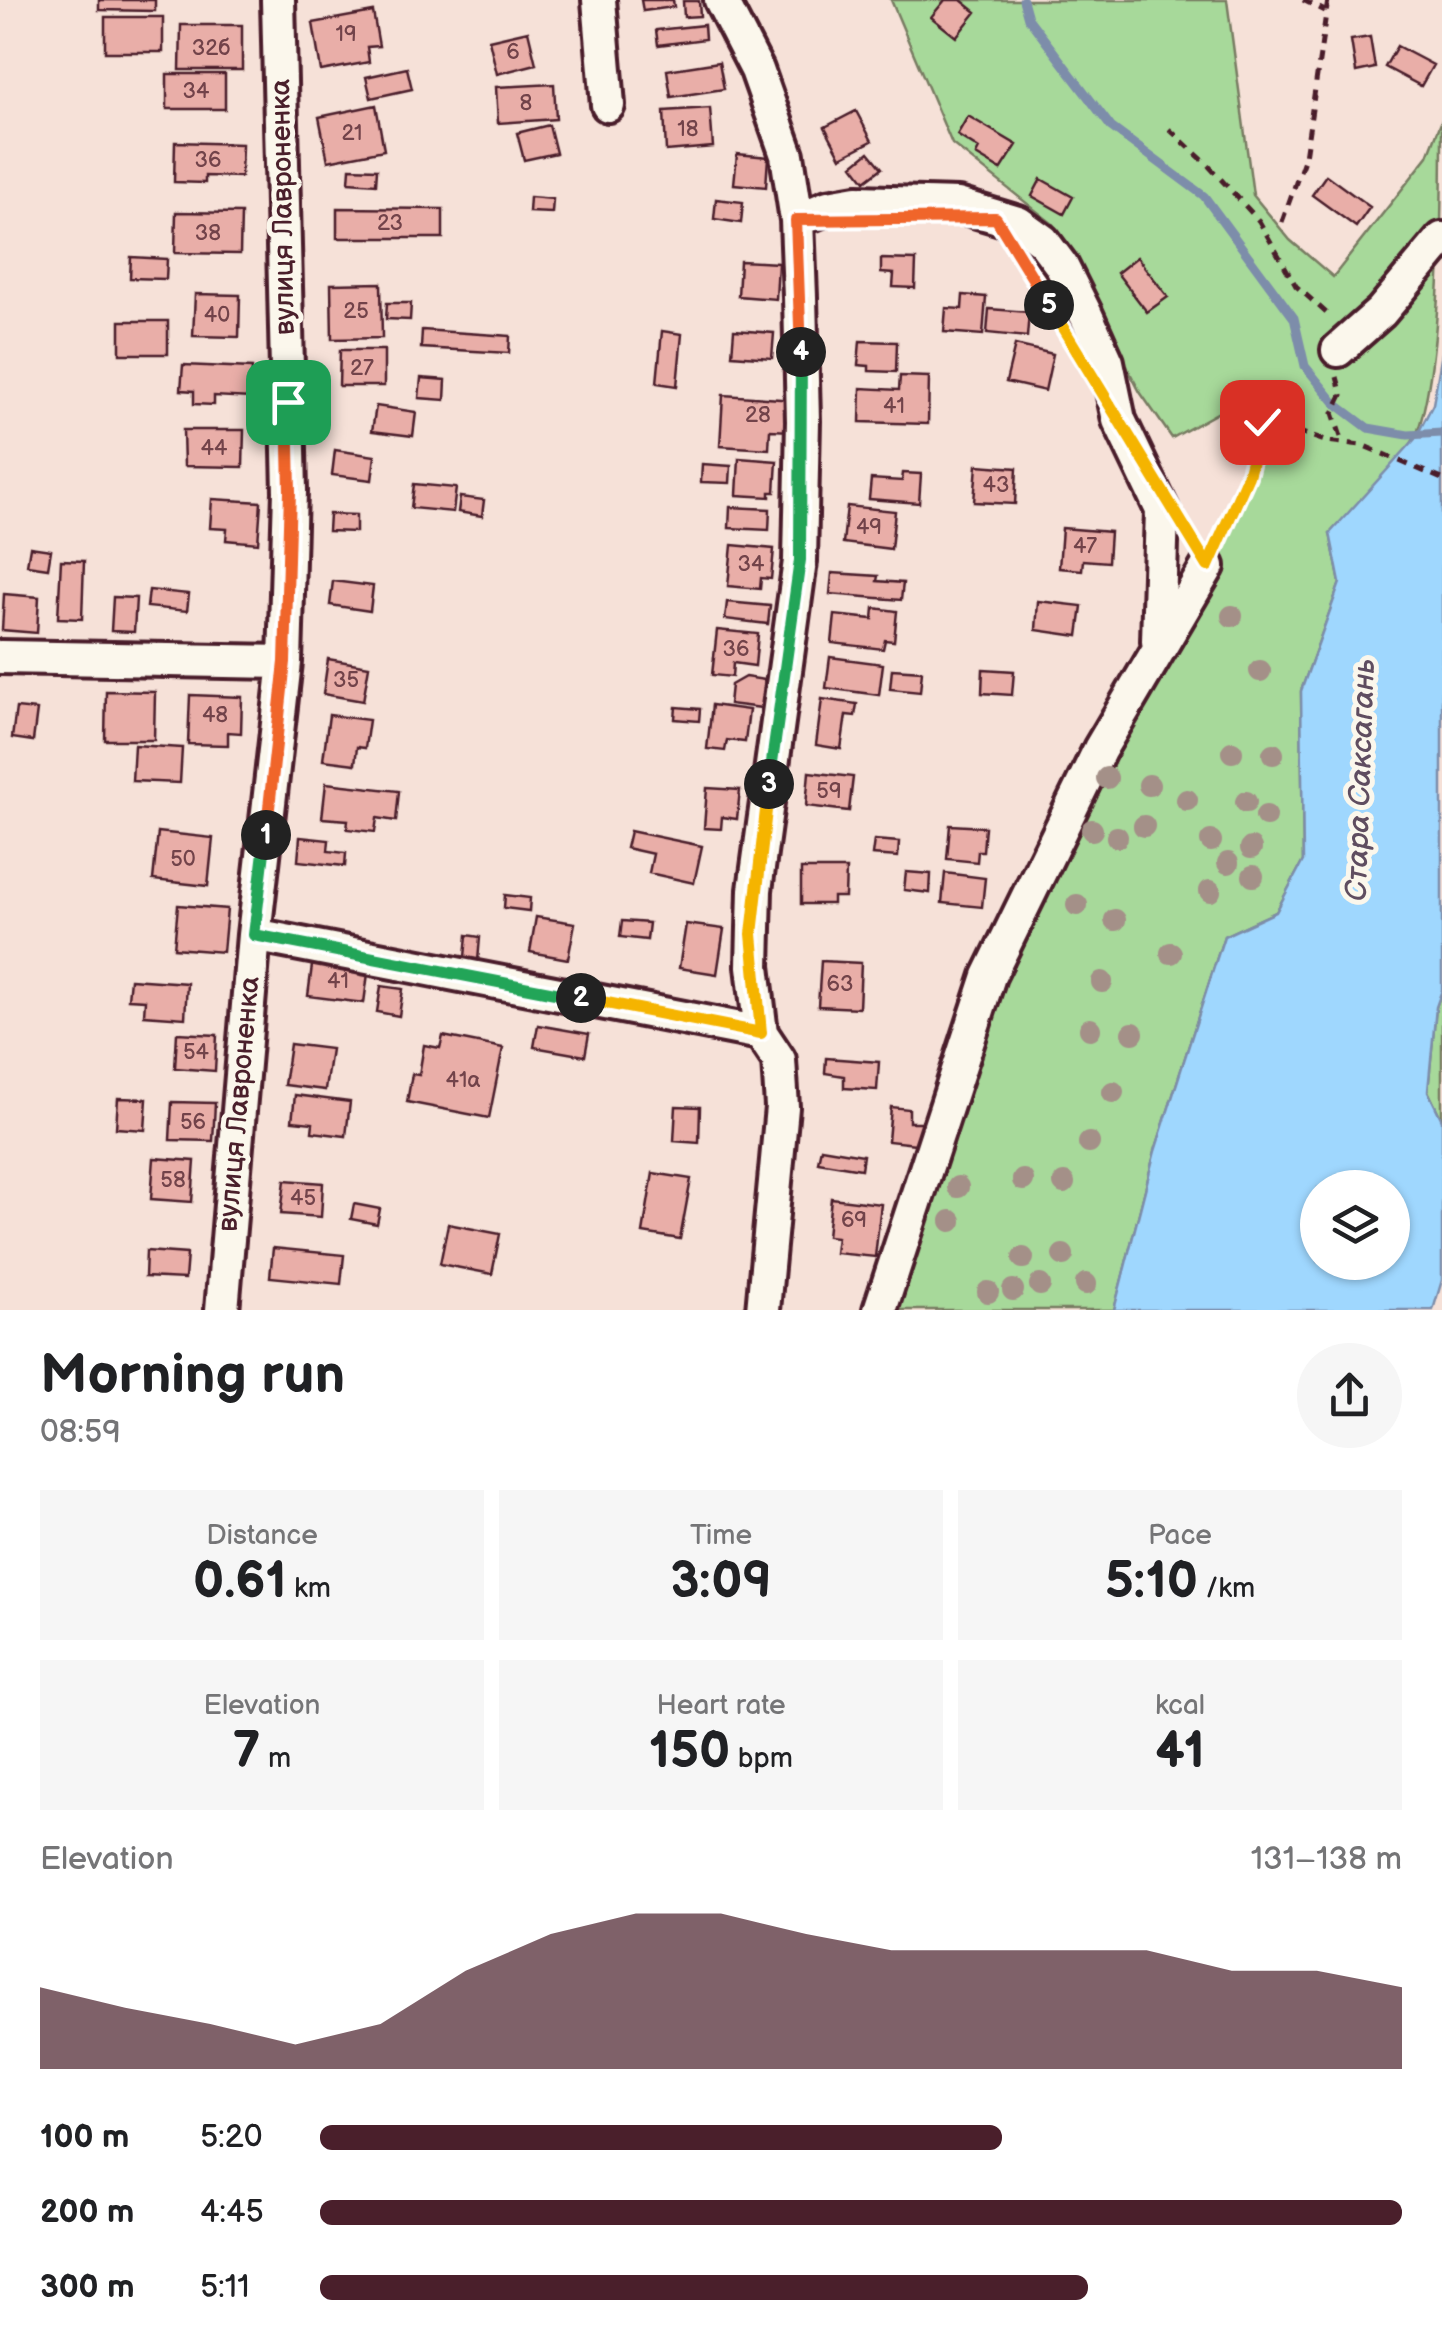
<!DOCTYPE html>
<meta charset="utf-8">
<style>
:root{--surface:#fff;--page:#f6f6f6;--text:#202124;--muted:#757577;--accent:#4a1f2b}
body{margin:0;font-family:"Balsamiq Sans",sans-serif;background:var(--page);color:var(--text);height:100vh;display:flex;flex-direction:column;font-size:38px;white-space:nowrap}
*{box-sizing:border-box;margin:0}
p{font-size:32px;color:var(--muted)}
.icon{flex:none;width:55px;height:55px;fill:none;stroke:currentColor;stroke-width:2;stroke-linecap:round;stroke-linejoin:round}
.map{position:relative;height:1310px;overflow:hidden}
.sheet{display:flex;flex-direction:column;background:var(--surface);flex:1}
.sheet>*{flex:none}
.tools{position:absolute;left:1300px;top:1170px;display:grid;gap:20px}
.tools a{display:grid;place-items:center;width:110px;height:110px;border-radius:50%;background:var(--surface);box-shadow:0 2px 8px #0004;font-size:50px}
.pin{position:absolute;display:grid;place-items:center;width:85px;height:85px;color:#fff;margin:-42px;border-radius:20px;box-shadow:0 5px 15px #0006}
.km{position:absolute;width:50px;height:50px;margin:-25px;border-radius:50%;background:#222;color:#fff;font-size:28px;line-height:50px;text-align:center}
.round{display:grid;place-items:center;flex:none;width:105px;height:105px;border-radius:52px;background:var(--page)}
.overview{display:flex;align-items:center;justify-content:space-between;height:170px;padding:0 40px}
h1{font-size:55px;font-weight:700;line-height:75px}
.metrics{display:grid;grid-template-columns:repeat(3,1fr);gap:15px;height:170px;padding:10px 40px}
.metrics div{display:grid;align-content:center;border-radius:0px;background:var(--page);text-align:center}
.metrics b{font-size:50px;font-weight:700}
.metrics small{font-size:28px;font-weight:400}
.metrics p{font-size:28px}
.chart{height:280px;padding:20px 40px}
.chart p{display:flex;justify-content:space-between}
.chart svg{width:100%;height:180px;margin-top:10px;fill:var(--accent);opacity:.7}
ul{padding:0 40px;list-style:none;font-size:32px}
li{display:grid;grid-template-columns:160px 120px 1fr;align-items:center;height:75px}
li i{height:25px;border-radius:12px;background:var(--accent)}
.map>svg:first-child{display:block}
.green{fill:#a7d99a;stroke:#787c62;stroke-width:2.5}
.water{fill:#9fd7fe;stroke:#7d8daa;stroke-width:2.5;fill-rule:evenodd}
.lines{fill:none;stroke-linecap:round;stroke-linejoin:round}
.stream{stroke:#7d8daa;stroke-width:9}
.building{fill:#e9aea8;stroke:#4a1f2b;stroke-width:2.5}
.minor-casing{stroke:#4a1f2b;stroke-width:40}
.path{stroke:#4a1f2b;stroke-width:5;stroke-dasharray:10 8;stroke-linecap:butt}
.minor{stroke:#fbf7ec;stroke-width:32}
.tree{fill:#a49088}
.split-1-casing{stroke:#fff;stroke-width:20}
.split-2-casing{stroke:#fff;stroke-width:20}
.split-3-casing{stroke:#fff;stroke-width:20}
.split-4-casing{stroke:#fff;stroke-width:20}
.split-5-casing{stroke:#fff;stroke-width:20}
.split-6-casing{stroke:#fff;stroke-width:20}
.split-1{stroke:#f0652b;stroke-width:12}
.split-2{stroke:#22a559;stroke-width:12}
.split-3{stroke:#f5b400;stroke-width:12}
.split-4{stroke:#22a559;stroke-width:12}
.split-5{stroke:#f0652b;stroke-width:12}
.split-6{stroke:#f5b400;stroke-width:12}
.labels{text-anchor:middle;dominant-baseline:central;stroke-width:10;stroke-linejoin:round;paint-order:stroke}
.number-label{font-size:22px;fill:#72434a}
.street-label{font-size:28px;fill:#4a1f2b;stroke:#fbf7ec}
.water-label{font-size:30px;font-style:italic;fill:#5f4d60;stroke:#fbf7ec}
</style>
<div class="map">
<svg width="1442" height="1310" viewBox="0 0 1442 1310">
<rect width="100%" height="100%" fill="#f6e1d8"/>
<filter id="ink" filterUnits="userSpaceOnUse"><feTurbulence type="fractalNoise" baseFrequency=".01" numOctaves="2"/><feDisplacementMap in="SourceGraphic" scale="20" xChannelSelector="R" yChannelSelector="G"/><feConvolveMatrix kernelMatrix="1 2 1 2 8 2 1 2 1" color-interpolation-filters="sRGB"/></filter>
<g filter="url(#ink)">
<path class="green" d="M891 0H1227L1253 195 1290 240 1333 277 1428 156 1442 120C1442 204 1442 367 1416 436 1395 471 1358 503 1330 533L1340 583 1301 691 1303 861 1276 912 1224 936 1155 1151 1114 1310H880L953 1081 1208 566 1248 476 1237 402 1172 438 1140 392 1053 224 952 144Z
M1442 990V1120L1428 1091 1436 1007Z"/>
<path class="water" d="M1442 353V990L1436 1007 1428 1091 1442 1120V1280L1433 1310H1114L1155 1151 1224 936 1276 912 1303 861 1301 691 1340 583 1330 533 1415 439 1433 404ZM1318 1188H1392V1262H1318Z"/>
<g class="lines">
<path class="stream" d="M1023 0 1028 18 1111 127 1204 196 1294 318 1305 366 1336 404 1368 428 1408 435 1442 433"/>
</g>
<path class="building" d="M99 0H155V11L99 10Z
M641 0H673L674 7 643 11Z
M945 0H961L976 12 956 37 931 17Z
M683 1H699L700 16 684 17Z
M373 12 379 46 367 47 369 62 321 71 313 23Z
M105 17H163V52H105Z
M181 25H242V70H180Z
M704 25 705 39 658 45 656 30Z
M528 31 536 64 497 74 489 40Z
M1370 37 1375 68 1356 72 1351 40Z
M1397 46 1433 65 1421 86 1385 67Z
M719 62 724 89 671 97 667 70Z
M407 68 412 89 371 98 366 77Z
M167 74H225V109H167Z
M554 84 556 119 498 123 496 87Z
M376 105 384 150 328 161 319 117Z
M710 108 713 147 666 151 664 111Z
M856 111 872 141 841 157 825 127Z
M968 116 1017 145 1001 170 976 155 979 149 957 135Z
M549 125 556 153 524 160 517 133Z
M175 142 242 144 241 177 205 176V183L174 182Z
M869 152 882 168 865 181 853 165Z
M737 154 768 157 766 187 734 184Z
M350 168 377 169 376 184 349 182Z
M1326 175 1370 207 1356 227 1312 195Z
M1041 179 1073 197 1064 214 1032 196Z
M530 197 553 199 552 213 529 212Z
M716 199 743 202 741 223 714 219Z
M337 208 443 209V238H337Z
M176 212 241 213 240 254 175 253Z
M131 257 167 259 166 279 130 278Z
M1137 257 1168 297 1147 312 1117 273Z
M881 259 916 260 915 288 893 287 894 274 881 273Z
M740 261 778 263 776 299 738 296Z
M381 283 382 338 332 339 331 284Z
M195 294 240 295 239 337 193 336Z
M963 295 986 297 983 335 944 332 946 308 962 309Z
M387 303H411L410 320 386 319Z
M989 309 1029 312 1027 337 987 333Z
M120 321H168V354H120Z
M422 330 510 336 509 353 421 348Z
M734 330 774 333 772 358 732 355Z
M662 331 682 334 677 386 657 383Z
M860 341 897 342 896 372 869 371V366L858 365Z
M1015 345 1053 354 1045 391 1006 382Z
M340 350H384V386H339Z
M183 365 252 368 251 398 214 396V405L194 404V391L181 390Z
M900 376 929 377 928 424 860 422 861 388 899 390Z
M421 378 446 380 445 400 419 398Z
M723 395 795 400 793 431 770 430 769 449 720 446Z
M376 406 416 412 413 436 372 431Z
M183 430H244L243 467 184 466Z
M335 450 375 456 372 480 332 475Z
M739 458 777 461 775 492H770V497L737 495Z
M702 464 731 466 730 483 701 482Z
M977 465 1017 468 1015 504 974 502Z
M903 473 921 474 919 503 869 499 871 479 902 481Z
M414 484 456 488 453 512 411 508Z
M460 497 484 500 482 516 458 512Z
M212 499 261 502 258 543 226 540 227 529 210 528Z
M847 506 895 511 891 549 843 543Z
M730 507 770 509 769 530 729 528Z
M329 514 356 515V532L328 531Z
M1062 528 1110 532 1108 562 1083 560 1082 570 1059 568Z
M732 545 774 549 771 579 761 578 760 589 728 586Z
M30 547 51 550 48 568 27 565Z
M61 560 84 561 82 619 58 618Z
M832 573 878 576 877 581 903 583 901 600 830 594Z
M333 581 373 586 370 611 330 605Z
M149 590 189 594 187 611 147 607Z
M4 594 39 597 37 633 2 630Z
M113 597 136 598 134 632 111 631Z
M1038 601 1082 606 1078 636 1036 630Z
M727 602 770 606 768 624 725 619Z
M874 608 897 611 894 641 885 640 883 649 832 643 835 615 873 619Z
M717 630 758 634 755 666 733 663 732 677 712 675Z
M830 657 883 664 879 695 826 688Z
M328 659 369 666 363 701 323 694Z
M892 669 922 671 920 692 890 689Z
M983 669 1014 671 1012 695 982 693Z
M745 677 765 680 762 708 729 704 731 685Z
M106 691 155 692 154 740H105Z
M190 695 242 697 241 733 228 732V745L188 744Z
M822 699 857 704 855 716 846 715 841 749 816 745Z
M712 705 749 710 745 742 727 740 725 751 707 749Z
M676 707 700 709 699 721 675 719Z
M16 708 37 710 33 741 12 738Z
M329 715 369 720 365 748 357 747 355 764 323 760Z
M134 745 182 748 180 783 132 781Z
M809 772 853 777 849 811 806 806Z
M326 783 399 791 396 821 377 818 375 832 347 829 348 820 322 818Z
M707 788 740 790 737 819 722 817 721 829 704 828Z
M950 825 985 827 983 851H978L977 862 947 859Z
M630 831 702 846 694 883 649 873 653 854 626 848Z
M158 832 213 838 208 886 153 880Z
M300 837 329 840 328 851 346 853 345 866 298 861Z
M874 840 899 842 898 857 872 855Z
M801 869H846L845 897H833V904H801Z
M906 872 931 874 930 893 904 890Z
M945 873 985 878 982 907 942 903Z
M505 895 530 898 529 911 504 908Z
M178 905 227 909 223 952 174 948Z
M536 917 575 923 568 959 530 952Z
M622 921 649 923 647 940 620 937Z
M686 924 724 929 717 974 679 968Z
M467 935 480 937 478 961 465 957Z
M313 958 369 966 364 1003 308 996Z
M821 961 861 963 859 1008 818 1006Z
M130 979 187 983 185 1018 144 1015 145 1000 128 999Z
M381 986 403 989 399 1016 377 1012Z
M538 1025 589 1034 585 1056 534 1047Z
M177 1033 217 1035 215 1071 175 1068Z
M443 1036 503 1048 489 1118 407 1102 412 1074 419 1075 424 1045 440 1048Z
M290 1044 331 1049 325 1090 284 1085Z
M826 1058 879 1062 877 1090 844 1088V1076L825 1073Z
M295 1095 350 1102 346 1136 312 1132 313 1123 292 1121Z
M118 1098 147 1099 145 1130 116 1128Z
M172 1102 215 1103 213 1141 170 1140Z
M676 1106 700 1107 699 1143 674 1141Z
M891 1107 909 1109V1122H926L925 1145 888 1141Z
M821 1148 863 1155 861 1169 818 1162Z
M154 1158 195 1161 192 1202 151 1199Z
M653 1173 691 1179 680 1239 643 1233Z
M285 1180 323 1183 321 1217 281 1214Z
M831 1198 881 1204 875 1257 835 1253 837 1237 827 1236Z
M354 1204 380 1209 377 1224 351 1219Z
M448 1224 500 1234 492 1274 440 1264Z
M273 1248 344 1255 341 1284 270 1277Z
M146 1251 187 1254 185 1279 145 1277Z"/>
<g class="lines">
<defs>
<path id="minor" d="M599 0 608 105
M721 0 757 70 787 155 797 220 800 297 803 421 800 561 755 890 753 966 761 1033 779 1060 782 1107 763 1310
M797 220 828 207 857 202 958 205 1018 223 1043 241 1061 265 1086 315 1107 362 1119 420 1162 510 1158 641
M1338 350 1381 312 1442 239
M0 657 285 662
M254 935 761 1033
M222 1310 254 935 285 662 290 491 278 0
M880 1310 989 976 1100 749 1208 566"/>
</defs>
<use href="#minor" class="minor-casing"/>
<path class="path" d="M1303 0 1325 11
M1169 129 1207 164 1259 221 1296 286 1332 318
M1282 222 1305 157 1328 0
M1337 377 1342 395 1333 413 1343 443
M1220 540 1248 476 1262 422 1267 421 1325 441 1362 445 1442 479"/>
<use href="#minor" class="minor"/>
</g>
<g class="tree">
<circle cx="1232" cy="616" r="11"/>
<circle cx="1260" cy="671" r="11"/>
<circle cx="1232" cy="752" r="11"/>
<circle cx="1273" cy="754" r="11"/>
<circle cx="1107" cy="778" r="11"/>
<circle cx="1149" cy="785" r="11"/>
<circle cx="1187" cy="800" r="11"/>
<circle cx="1246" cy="802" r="11"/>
<circle cx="1266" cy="816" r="11"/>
<circle cx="1144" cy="826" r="11"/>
<circle cx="1092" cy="830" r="11"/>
<circle cx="1117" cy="837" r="11"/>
<circle cx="1211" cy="841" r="11"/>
<circle cx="1251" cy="848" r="11"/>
<circle cx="1228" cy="863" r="11"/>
<circle cx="1253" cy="876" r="11"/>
<circle cx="1210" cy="891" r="11"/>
<circle cx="1077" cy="905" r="11"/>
<circle cx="1115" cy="920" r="11"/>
<circle cx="1171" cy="953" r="11"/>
<circle cx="1102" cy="982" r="11"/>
<circle cx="1090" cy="1029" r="11"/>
<circle cx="1133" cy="1033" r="11"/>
<circle cx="1113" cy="1092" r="11"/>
<circle cx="1089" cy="1143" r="11"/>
<circle cx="1023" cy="1180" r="11"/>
<circle cx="1064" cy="1183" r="11"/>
<circle cx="958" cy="1187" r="11"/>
<circle cx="951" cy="1221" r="11"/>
<circle cx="1063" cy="1255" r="11"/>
<circle cx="1023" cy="1258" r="11"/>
<circle cx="1086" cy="1284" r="11"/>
<circle cx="1040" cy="1285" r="11"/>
<circle cx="1013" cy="1290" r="11"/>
<circle cx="988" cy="1292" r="11"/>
</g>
</g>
<g class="lines" filter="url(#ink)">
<defs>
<path id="split-1" d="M266 835 285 662 290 491 288 402"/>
<path id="split-2" d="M266 835 254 935 581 998"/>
<path id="split-3" d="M581 998 761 1033 752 934 769 784"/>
<path id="split-4" d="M769 784 800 560 801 352"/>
<path id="split-5" d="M801 352 796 220 996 218 1049 305"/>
<path id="split-6" d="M1049 305 1208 566 1248 476 1262 422"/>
</defs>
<use href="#split-1" class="split-1-casing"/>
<use href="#split-2" class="split-2-casing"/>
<use href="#split-3" class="split-3-casing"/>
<use href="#split-4" class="split-4-casing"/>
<use href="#split-5" class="split-5-casing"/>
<use href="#split-6" class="split-6-casing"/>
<use href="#split-1" class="split-1"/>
<use href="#split-2" class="split-2"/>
<use href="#split-3" class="split-3"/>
<use href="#split-4" class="split-4"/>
<use href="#split-5" class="split-5"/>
<use href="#split-6" class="split-6"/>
</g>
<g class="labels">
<g class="number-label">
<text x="346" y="34">19</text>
<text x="211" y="48">32б</text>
<text x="513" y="52">6</text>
<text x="196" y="91">34</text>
<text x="526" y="103">8</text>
<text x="688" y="129">18</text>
<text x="352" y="133">21</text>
<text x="208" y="160">36</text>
<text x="390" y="223">23</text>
<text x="208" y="233">38</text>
<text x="356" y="311">25</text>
<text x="217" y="315">40</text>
<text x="362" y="368">27</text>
<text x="894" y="406">41</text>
<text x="758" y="415">28</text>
<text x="214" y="448">44</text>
<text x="996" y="485">43</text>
<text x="869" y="527">49</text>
<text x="1085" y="546">47</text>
<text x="751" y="564">34</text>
<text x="736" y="649">36</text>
<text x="346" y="680">35</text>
<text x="215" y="715">48</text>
<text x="829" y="791">59</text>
<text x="183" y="859">50</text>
<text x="338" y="981">41</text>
<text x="840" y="984">63</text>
<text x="196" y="1052">54</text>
<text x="463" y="1080">41а</text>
<text x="193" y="1122">56</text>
<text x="173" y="1180">58</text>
<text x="303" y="1198">45</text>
<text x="854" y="1220">69</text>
</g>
<g class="street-label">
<text transform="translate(283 207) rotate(-91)">вулиця Лавроненка</text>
<text transform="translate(239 1104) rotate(-85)">вулиця Лавроненка</text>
</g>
<g class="water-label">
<text transform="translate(1361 780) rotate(-88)">Стара Саксагань</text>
</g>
</g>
</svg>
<div class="tools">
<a><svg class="icon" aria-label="layers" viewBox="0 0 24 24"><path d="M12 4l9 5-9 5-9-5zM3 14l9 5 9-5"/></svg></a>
</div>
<div class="pin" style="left:288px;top:402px;background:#1e9e55"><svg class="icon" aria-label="arrive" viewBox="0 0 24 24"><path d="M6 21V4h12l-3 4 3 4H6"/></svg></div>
<div class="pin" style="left:1262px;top:422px;background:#d93025"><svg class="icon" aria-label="check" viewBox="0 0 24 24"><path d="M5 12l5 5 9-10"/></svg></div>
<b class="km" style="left:266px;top:835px">1</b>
<b class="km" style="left:581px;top:998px">2</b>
<b class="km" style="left:769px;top:784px">3</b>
<b class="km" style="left:801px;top:352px">4</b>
<b class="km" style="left:1049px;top:305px">5</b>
</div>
<section class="sheet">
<div class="overview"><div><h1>Morning run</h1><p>08:59</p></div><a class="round"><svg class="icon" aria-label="share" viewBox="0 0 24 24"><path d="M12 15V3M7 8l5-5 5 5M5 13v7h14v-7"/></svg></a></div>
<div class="metrics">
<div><p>Distance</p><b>0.61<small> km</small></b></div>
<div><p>Time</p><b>3:09</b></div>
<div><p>Pace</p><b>5:10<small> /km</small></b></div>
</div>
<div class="metrics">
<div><p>Elevation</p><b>7<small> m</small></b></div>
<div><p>Heart rate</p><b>150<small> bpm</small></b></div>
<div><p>kcal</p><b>41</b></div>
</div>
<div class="chart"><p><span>Elevation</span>131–138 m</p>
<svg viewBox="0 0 160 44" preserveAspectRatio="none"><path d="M0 44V24L10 29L20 33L30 38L40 33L50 20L60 11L70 6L80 6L90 11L100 15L110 15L120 15L130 15L140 20L150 20L160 24V44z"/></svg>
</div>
<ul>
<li><b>100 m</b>5:20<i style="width:63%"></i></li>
<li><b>200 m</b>4:45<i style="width:100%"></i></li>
<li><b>300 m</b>5:11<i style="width:71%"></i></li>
</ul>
</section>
